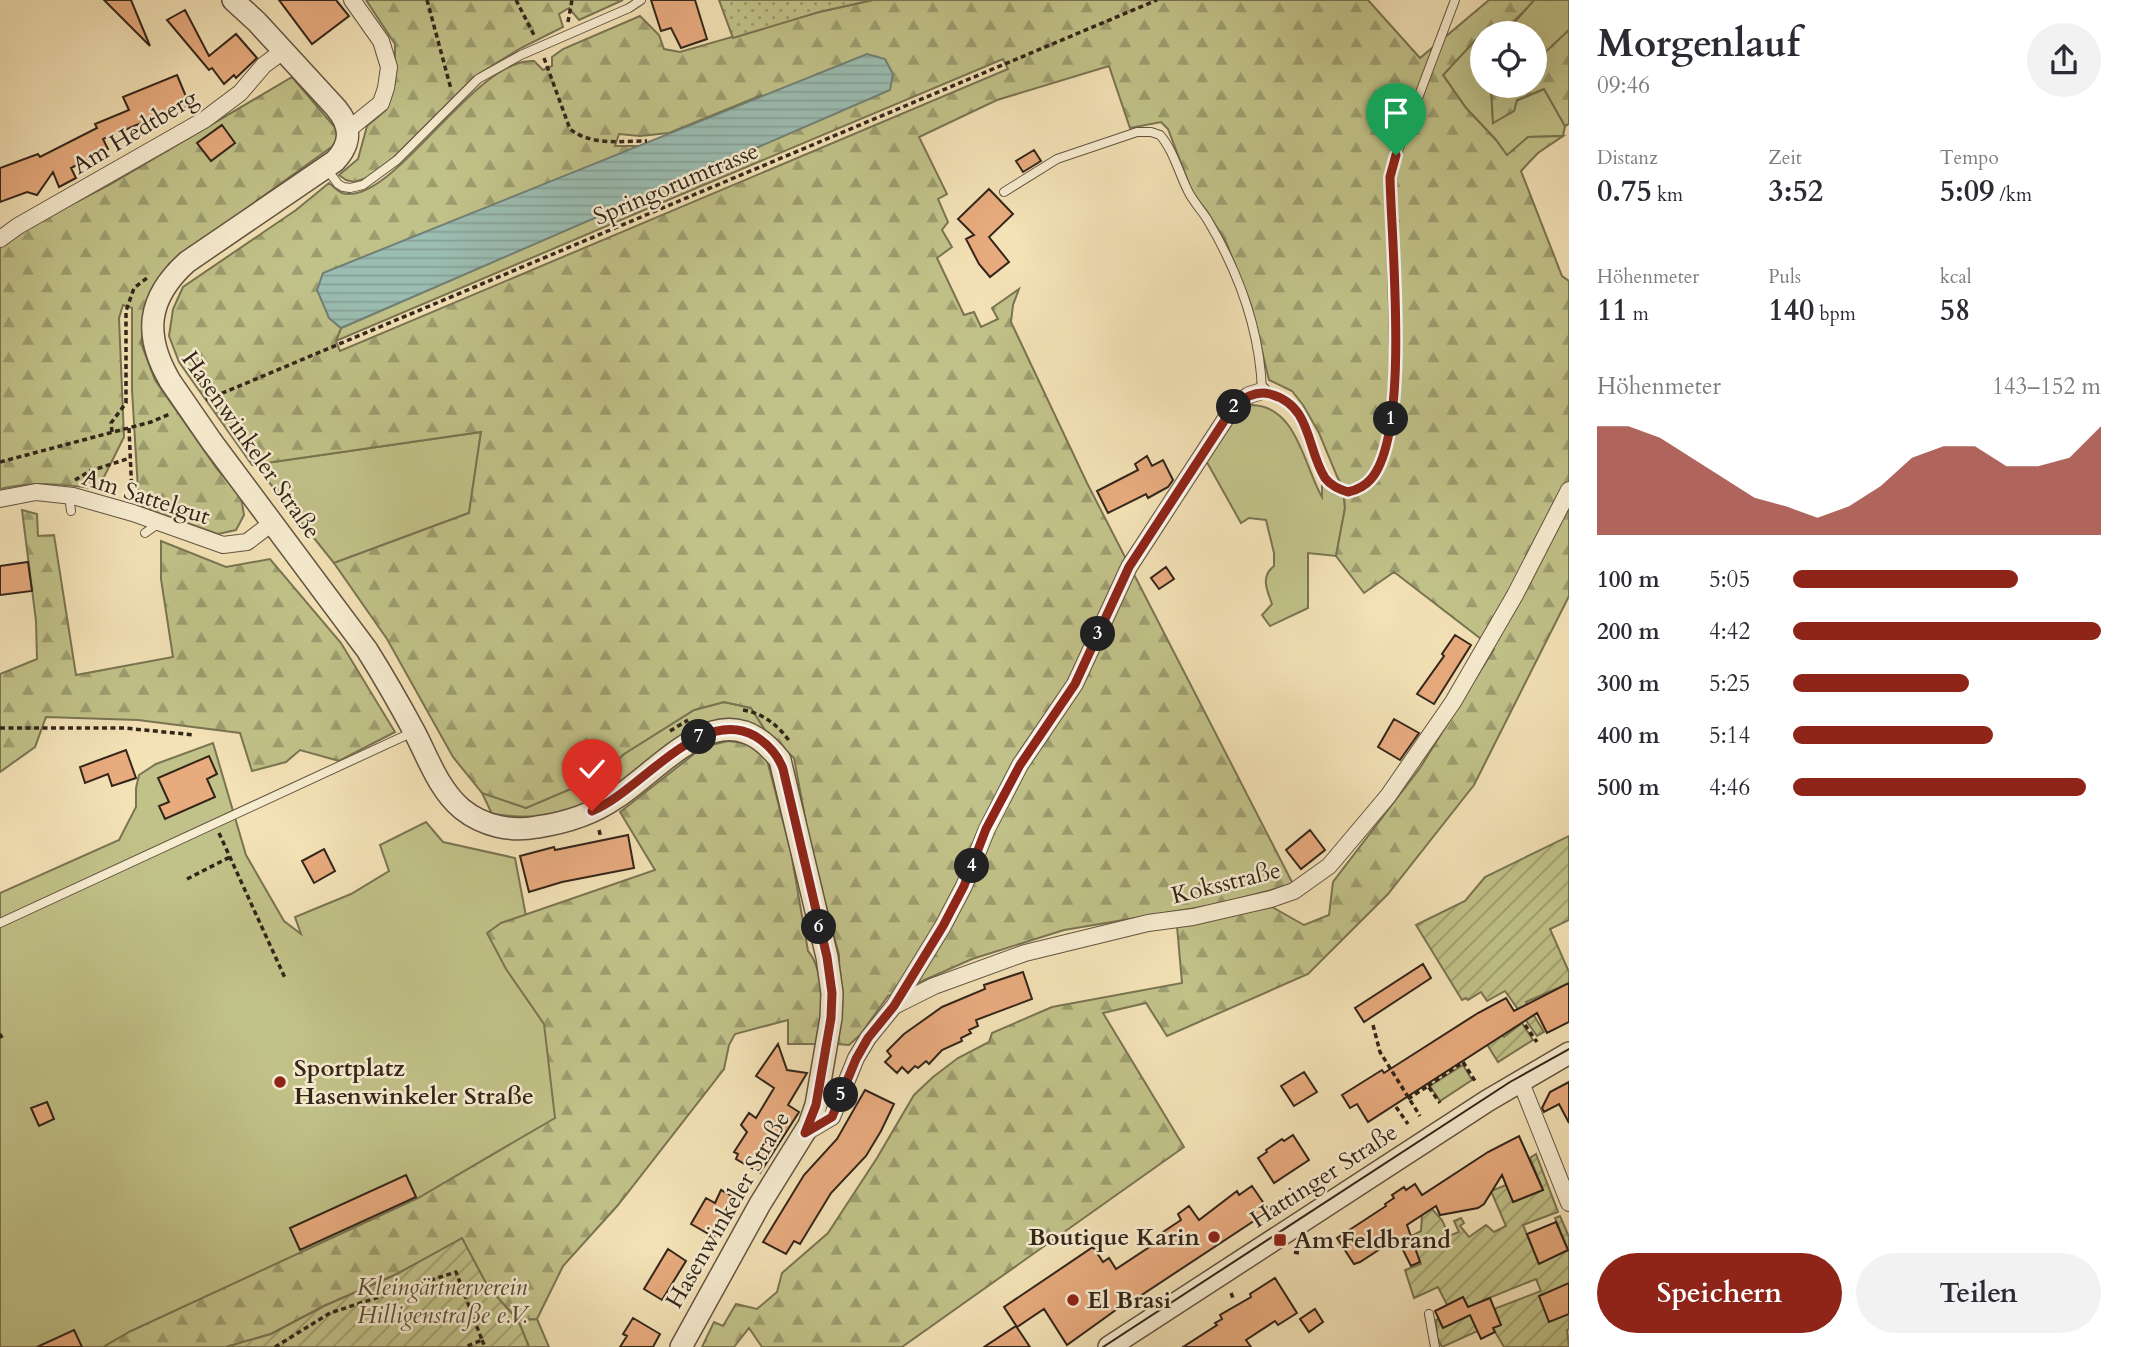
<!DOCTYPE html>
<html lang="de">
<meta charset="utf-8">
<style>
:root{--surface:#fff;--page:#f2f2f3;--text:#2b2b33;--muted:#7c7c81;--accent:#8f2418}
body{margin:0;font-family:Cardo,serif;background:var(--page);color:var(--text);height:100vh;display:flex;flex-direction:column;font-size:26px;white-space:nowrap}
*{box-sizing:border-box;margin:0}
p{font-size:23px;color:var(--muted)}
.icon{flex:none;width:38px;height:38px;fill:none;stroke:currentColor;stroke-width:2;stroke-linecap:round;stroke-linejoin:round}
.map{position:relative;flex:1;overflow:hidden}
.details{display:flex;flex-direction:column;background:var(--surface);width:560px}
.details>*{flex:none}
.tools{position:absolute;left:1470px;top:21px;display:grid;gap:14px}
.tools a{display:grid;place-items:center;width:77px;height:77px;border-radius:50%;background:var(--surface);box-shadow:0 7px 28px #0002;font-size:35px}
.pin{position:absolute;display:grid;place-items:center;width:60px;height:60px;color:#fff;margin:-72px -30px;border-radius:50% 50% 50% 0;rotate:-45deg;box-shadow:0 0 7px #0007}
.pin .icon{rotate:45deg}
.km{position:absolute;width:35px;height:35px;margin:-18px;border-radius:50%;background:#222;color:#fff;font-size:19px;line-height:35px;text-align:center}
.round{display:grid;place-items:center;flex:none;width:74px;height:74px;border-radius:37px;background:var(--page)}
.head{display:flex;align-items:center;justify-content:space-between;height:119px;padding:0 28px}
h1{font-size:38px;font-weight:700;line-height:52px}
.metrics{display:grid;grid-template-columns:repeat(3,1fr);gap:10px;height:119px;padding:7px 28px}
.metrics div{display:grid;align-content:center}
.metrics b{font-size:30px;font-weight:700}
.metrics small{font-size:19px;font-weight:400}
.metrics p{font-size:19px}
.chart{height:196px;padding:14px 28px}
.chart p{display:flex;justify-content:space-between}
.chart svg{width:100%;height:126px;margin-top:7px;fill:var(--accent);opacity:.7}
.cta{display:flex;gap:14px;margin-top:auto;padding:14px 28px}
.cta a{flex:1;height:80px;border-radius:42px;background:var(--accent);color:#fff;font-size:28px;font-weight:700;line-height:80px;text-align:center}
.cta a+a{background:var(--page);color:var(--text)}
ul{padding:0 28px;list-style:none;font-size:23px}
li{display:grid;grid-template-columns:112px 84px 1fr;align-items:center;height:52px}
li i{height:18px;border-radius:9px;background:var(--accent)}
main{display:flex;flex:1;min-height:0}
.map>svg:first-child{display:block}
.grass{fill:#c1c289;stroke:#7a7452;stroke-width:2}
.forest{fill:url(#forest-firs);stroke:#7a7452;stroke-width:2;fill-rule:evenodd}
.park{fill:url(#park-dots);stroke:#7a7452;stroke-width:2}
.garden{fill:url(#garden-furrows);stroke:#7a7452;stroke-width:2;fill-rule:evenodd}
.water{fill:url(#water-rules);stroke:#718075;stroke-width:2}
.building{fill:#e8ab7e;stroke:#33251a;stroke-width:2}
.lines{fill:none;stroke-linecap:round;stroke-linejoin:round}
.service-casing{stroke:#635441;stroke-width:10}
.minor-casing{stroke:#635441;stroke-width:18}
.tertiary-casing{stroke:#635441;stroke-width:24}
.path{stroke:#33251a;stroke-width:3.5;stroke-dasharray:5 3.5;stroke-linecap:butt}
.service{stroke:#f7ecd0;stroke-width:8}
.minor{stroke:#f7ecd0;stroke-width:16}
.tertiary{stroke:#f7ecd0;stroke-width:21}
.tram{stroke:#33251a;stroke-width:2}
.tertiary-bridge-casing{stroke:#635441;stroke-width:24;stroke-linecap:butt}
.tertiary-bridge{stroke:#f7ecd0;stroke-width:21}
.route-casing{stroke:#fff;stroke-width:14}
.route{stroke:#8f2418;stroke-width:9}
.poi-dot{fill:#8f2418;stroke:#f7ecd0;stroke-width:2.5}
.labels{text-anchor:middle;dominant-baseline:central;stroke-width:5;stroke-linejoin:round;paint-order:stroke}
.street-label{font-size:24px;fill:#33251a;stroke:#f7ecd0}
.poi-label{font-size:24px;font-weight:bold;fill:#33251a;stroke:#f7ecd0;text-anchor:start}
.park-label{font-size:24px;font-style:italic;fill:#564c36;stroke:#f7ecd0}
</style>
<main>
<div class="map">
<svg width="1569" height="1347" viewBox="0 0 1569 1347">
<defs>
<pattern id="forest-firs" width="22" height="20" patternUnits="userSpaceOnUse" patternTransform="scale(1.75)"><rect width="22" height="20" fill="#c1c289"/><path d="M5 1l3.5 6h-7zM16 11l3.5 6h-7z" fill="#9d9d6f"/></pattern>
<pattern id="park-dots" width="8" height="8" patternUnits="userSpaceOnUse" patternTransform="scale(1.75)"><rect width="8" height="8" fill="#c1c289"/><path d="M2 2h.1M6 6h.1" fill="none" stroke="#9d9d6f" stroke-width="1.8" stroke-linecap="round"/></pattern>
<pattern id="garden-furrows" width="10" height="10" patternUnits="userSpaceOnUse" patternTransform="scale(1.75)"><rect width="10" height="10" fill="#c1c289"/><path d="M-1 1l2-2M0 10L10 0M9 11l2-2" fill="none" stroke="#9d9d6f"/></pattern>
<pattern id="water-rules" width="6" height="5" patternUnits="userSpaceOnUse" patternTransform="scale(1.75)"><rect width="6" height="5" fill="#9bbdb2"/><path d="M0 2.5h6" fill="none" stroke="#86a298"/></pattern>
</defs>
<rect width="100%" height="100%" fill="#f3e2b6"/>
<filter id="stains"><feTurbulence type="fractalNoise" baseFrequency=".00286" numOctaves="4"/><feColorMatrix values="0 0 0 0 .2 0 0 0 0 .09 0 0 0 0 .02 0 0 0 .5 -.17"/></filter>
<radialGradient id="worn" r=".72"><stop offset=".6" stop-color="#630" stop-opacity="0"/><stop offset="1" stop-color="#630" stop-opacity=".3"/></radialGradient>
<path class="grass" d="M1534 0H1569V30L1535 62V33H1489L1513 24Z
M1482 36V48L1479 47 1473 64 1482 72V86H1491L1493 123 1516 101 1544 89 1565 126 1563 136 1528 137 1507 156 1496 140 1466 108 1443 75 1478 37Z
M630 202 635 214 336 341 341 328Z
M1252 405C1297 406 1304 466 1322 497V481L1334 493 1344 496 1345 508 1336 556 1308 553V608L1270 626 1262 615 1272 604C1267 590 1260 577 1274 566V553L1266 520 1249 518 1241 523 1204 457C1218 437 1230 415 1252 405Z
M481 432 469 513 334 563 256 466 252 465Z
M724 702 751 708 767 733C754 726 737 717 722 719 676 726 633 781 591 802 557 818 529 819 492 814L482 793 526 808 599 777 624 754 694 710Z
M213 743 246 855 284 921 301 934 295 917 351 894 389 871 380 845 426 822 443 842 515 858 540 990 580 1173 223 1347H0V893L119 840 136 807V788L139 775 156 764Z
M1463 1065 1472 1080 1440 1101 1430 1086Z
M537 1319 549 1347H529L518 1320Z"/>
<path class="forest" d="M366 0H623L579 20 569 8 559 14 563 27 521 48 474 77 392 159 370 177 354 182 346 180 339 175 358 159 367 126 386 110 395 83V44Z
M873 0H1368L1420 58 1489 0H1534C1520 16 1506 33 1482 33L1443 75 1466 108 1496 140 1507 155 1528 137 1563 136 1538 153 1521 171 1562 276 1569 281V596L1474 785 1388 894 1308 974 1167 1036 1146 1003 1103 1013 1184 1147 902 1347H762L749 1328 734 1347H702L714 1322 723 1326 736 1304 757 1309 777 1292 782 1273 828 1233 877 1158 914 1095 933 1077 958 1058 989 1042 992 1033 1052 1007 1182 983 1177 926 1272 907 1304 925 1329 915 1333 882 1420 768 1494 649 1394 572 1364 593 1336 556 1345 508 1344 496 1339 481 1319 433 1303 405 1292 391 1269 380 1251 305 1226 242 1206 210 1193 194 1168 129 1161 122 1130 128 1109 66 997 100 919 137 947 194 938 199 948 222 942 230 952 247 937 258 964 315 974 312 981 327 998 319 992 308 1019 289 1013 305 1011 322 1087 483 1293 884 1219 904 1064 930 972 959 888 996 860 1035 849 1045 838 1044 840 1022 839 955 811 850 794 758 767 733 751 708 724 702 694 710 624 754 599 777 526 808 482 793 453 757 387 639 334 563 469 513 481 432 252 465 179 362 169 336 173 309 183 287 296 210 329 183C333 186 338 191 342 193 392 208 474 57 534 61L543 70 552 66V57L563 49 640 16 659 35 664 49 680 52 819 12ZM1003 59 1008 69 340 351 336 341 341 328 329 318 554 181 639 146H615L619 134 640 136 669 133 762 95 630 202 635 214Z
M1569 30V124L1565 126 1544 89 1517 100 1514 111 1493 123 1491 86H1535V62Z
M292 77 344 138 169 264 148 303 141 343 155 380 217 469 241 497 244 515 236 530 218 534 139 506 132 390V308L123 305 119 318 124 437 98 489C65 484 33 481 0 489V242L111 184Z
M22 510 37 514 38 536 54 535 76 675 173 657 161 579V541L226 567 270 559 341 643 395 732 339 761 300 750 286 762 252 771 240 733 138 720 46 717 35 747 0 772V674L37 659 36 621Z
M728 741 751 744 766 756 791 852 808 951C826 972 822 1018 817 1044H788V1020L735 1034 729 1045 724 1069 618 1205 563 1266 537 1319 518 1320 488 1287 462 1239 395 1275 324 1306 271 1334 226 1347H103L131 1331 418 1198 555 1118 544 1024 506 969 487 933 501 923 655 870 620 812 703 747Z"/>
<path class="park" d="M719 0H873L819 12 733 38Z"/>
<path class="garden" d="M1569 836V920L1550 929 1569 972V983L1526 1002 1544 1032 1537 1036 1505 991 1487 1001 1481 992 1468 1000 1466 998 1462 1000 1416 925 1465 901 1485 877Z
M1522 1023 1533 1040 1498 1062 1480 1033 1502 1035 1504 1037Z
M1536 1154 1558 1212 1523 1225 1538 1262 1568 1250 1555 1218 1560 1216 1569 1237V1329L1567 1330 1569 1347H1504L1491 1325 1442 1347 1437 1337 1436 1320 1438 1319 1443 1328 1471 1313 1463 1297 1447 1305 1438 1287 1414 1298 1405 1270 1421 1264 1413 1246 1419 1243 1413 1235 1421 1231 1422 1215 1432 1209 1442 1220 1449 1236 1459 1232 1454 1221 1461 1218 1464 1223 1460 1226 1469 1237 1486 1225 1494 1232 1506 1226 1491 1191 1506 1185 1514 1202 1543 1190 1530 1158ZM1536 1279 1541 1291 1494 1309V1326L1484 1300Z
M462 1238 488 1287 518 1320 529 1347H226L271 1334 324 1306 395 1275Z"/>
<path class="water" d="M867 54 885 59 893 74 890 90 341 328 329 318 317 290 323 273Z"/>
<path class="building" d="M104 0H131L150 46Z
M279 0H336L349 16 312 44Z
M651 0H695L707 39 681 48 671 28 661 31Z
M185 10 209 56 236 34 257 58 236 78 234 75 224 84 212 68 209 70 167 20Z
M177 75 190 106 173 113 172 110 103 139 108 149 71 168 76 178 59 187 53 172 37 195 27 192 0 202V168L38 154 40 157 97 128 95 124 129 110 123 97Z
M222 125 235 143 211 161 197 143Z
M1034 150 1041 161 1023 172 1016 161Z
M989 189 1013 214 989 237 1009 262 990 277 979 264 966 239 974 235 958 219Z
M1147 456 1152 466 1163 460 1173 480 1168 487 1148 498 1146 494 1108 513 1097 491 1138 470 1135 464Z
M28 562 32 591 0 595V566Z
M1166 567 1174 579 1159 589 1151 578Z
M1455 635 1471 645 1434 704 1417 694 1444 656 1442 654Z
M1394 719 1419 733 1400 760 1378 747Z
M126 750 136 778 112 786 108 774 85 783 80 767Z
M209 756 217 774 207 779 215 797 165 819 159 806 169 802 158 778Z
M1310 830 1325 850 1301 869 1286 850Z
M628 835 634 868 562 882 529 892 520 856 554 847 555 850Z
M324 849 335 871 314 883 302 861Z
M1423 964 1431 978 1364 1022 1355 1008Z
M1023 972 1032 999 976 1020 978 1026 969 1030 971 1033 961 1038 962 1041 942 1050 929 1064 926 1061 918 1068 915 1066 908 1073 902 1067 897 1073 885 1062 891 1056 887 1051 904 1034 942 1007 985 989 984 985Z
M1569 983V1022L1547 1033 1537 1013 1368 1122 1357 1104 1350 1108 1342 1095 1382 1070 1384 1073 1478 1013 1506 998 1514 1011Z
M778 1044 787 1070 807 1073 788 1105 799 1112 760 1173 736 1159 738 1154 734 1152 747 1132 741 1125 749 1113 756 1118 774 1088 756 1076Z
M1304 1072 1317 1092 1294 1106 1281 1086Z
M1569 1082V1123L1559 1104 1544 1112 1542 1108 1550 1092Z
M865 1090 894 1104 881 1131 866 1156 831 1193 800 1244 794 1241 786 1254 763 1242 804 1175 837 1139Z
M47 1102 54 1119 39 1126 31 1108Z
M1293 1135 1309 1160 1274 1183 1258 1158 1267 1152 1266 1150 1282 1139 1284 1141Z
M1519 1136 1543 1190 1513 1202 1502 1175 1484 1204 1478 1208 1440 1215 1436 1206 1407 1225 1420 1262 1411 1266 1398 1240 1394 1242V1240L1360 1262 1354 1264 1337 1238 1386 1206 1385 1204 1394 1198 1392 1195 1404 1187 1406 1190 1415 1184 1422 1195 1488 1152Z
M406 1175 416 1197 300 1250 290 1228Z
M1252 1186 1269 1211 1128 1304 1127 1302 1067 1345 1044 1309 1017 1327 1004 1307 1093 1247 1103 1262 1109 1258 1116 1269 1160 1240 1157 1236 1181 1220 1178 1214 1189 1206 1199 1220 1237 1191 1239 1195Z
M721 1190 734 1197 714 1237 691 1224 706 1198 715 1203Z
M1556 1222 1568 1250 1539 1264 1527 1234Z
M668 1249 686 1261 662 1300 644 1289Z
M1275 1278 1297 1313 1278 1325 1275 1321 1246 1340 1251 1347H1183L1217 1325 1215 1323 1222 1319 1220 1315 1251 1297 1250 1294Z
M1569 1283V1314L1549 1322 1539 1296Z
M1463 1297 1468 1307 1490 1298 1501 1325 1493 1328 1495 1332 1481 1339 1470 1315 1443 1328 1435 1311Z
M1315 1309 1323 1322 1309 1332 1300 1319Z
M633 1318 660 1334 653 1347H620L627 1336 623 1334Z
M1016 1326 1030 1347H984Z
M74 1330 82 1347H37Z"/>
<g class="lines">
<defs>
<path id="service" d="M326 168 338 184 343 187 350 188 363 185 397 160 478 79 521 55 629 8 641 0
M1004 192 1057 159 1137 132H1151L1160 135C1174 151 1179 174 1189 193 1194 202 1201 210 1207 219 1238 271 1260 331 1262 391 1301 402 1304 422 1317 457 1319 463 1321 471 1324 477 1329 484 1337 490 1346 491 1384 495 1391 419 1395 394L1390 172 1455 0
M69 495 71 511
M145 533 159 523
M0 923 413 732
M1429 1314 1435 1347"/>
<path id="minor" d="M349 129 381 103 386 88 389 67 381 41 352 0
M0 239 18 226 204 120 240 93 264 65 283 51
M0 499 36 492 73 496 133 513 223 545 247 542 272 523
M894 1006 943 926 964 886 987 829 1020 765 1075 684 1129 567 1232 409 1249 395 1262 391
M1520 1080 1569 1203
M805 1133 832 1117 856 1058 868 1038 894 1006 934 986 1025 953 1148 923 1193 917 1271 899 1294 891 1329 866 1388 796 1453 702 1515 595 1569 490"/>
<path id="tertiary" d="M170 381C143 335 147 298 187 262L335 161C352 143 351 126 336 108L257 22 233 0
M212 442 367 650C384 677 400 705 415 733 428 758 439 790 462 809 483 826 511 832 537 827 565 823 593 814 616 798 667 764 724 687 780 760L827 957 832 993 831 1018 816 1105 809 1125 760 1204 681 1347
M1109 1347 1487 1101 1569 1053"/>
</defs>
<use href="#service" class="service-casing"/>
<use href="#minor" class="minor-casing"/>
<use href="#tertiary" class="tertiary-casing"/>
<path class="path" d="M427 0 451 89
M516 0 534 35
M568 22 572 0
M544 58 570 129C591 146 622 141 647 141
M206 400 1157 0
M129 428 132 496
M112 432 111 423 126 403V311L134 288 147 278
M0 462 151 422 170 414
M75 480 90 471 130 458
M743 710C763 713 779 726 790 742
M0 728H124L195 735
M670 731 688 720
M599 830 601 838
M219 833 285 978
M187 879 230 857
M1373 1025 1380 1052 1420 1116
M1525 1025 1537 1042
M0 1034 2 1038
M1428 1086 1463 1062 1475 1081
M1408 1099 1428 1086 1440 1103
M1396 1107 1408 1124
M1294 1252 1299 1253
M1231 1293 1233 1298
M482 1340 485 1347
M275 1347 330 1313 456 1272 482 1340 465 1347"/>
<use href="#service" class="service"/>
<use href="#minor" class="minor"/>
<use href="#tertiary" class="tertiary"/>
<path class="tram" d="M1103 1347 1510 1082 1569 1049"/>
<defs>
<path id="tertiary-bridge" d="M170 381 212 442"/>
</defs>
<use href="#tertiary-bridge" class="tertiary-bridge-casing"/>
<use href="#tertiary-bridge" class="tertiary-bridge"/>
</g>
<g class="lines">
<defs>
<path id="route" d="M592 811C640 792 700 705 755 736 768 744 778 755 783 769L827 957 832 993 831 1018 816 1105 805 1133 832 1117 856 1059 868 1038 894 1006 943 926 964 886 986 829 1020 765 1075 684 1129 567 1232 409C1242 398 1256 390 1270 394 1312 405 1306 448 1325 478 1331 486 1339 489 1348 492 1357 490 1365 486 1371 479 1411 433 1391 241 1390 177L1396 155"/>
</defs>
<use href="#route" class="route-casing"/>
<use href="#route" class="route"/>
</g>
<g class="poi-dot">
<circle cx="280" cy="1082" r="7"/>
<circle cx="1214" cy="1237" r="7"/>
<rect x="1273" y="1233" width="14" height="14" rx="3.5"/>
<circle cx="1073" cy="1300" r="7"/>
</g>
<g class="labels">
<g class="street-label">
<text transform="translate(135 132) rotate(-31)">Am Hedtberg</text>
<text transform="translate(676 184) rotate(-23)">Springorumtrasse</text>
<text transform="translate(251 445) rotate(55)">Hasenwinkeler Straße</text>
<text transform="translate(146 497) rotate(18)">Am Sattelgut</text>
<text transform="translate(1226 883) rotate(-14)">Koksstraße</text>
<text transform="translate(1324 1176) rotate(-33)">Hattinger Straße</text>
<text transform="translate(728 1210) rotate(-60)">Hasenwinkeler Straße</text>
</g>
<g class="poi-label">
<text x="294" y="1068">Sportplatz<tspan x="294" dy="28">Hasenwinkeler Straße</tspan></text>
<text x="1200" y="1237" text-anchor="end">Boutique Karin</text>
<text x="1294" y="1240">Am Feldbrand</text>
<text x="1087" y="1300">El Brasi</text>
</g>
<g class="park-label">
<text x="442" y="1287">Kleingärtnerverein<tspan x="442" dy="28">Hilligenstraße e.V.</tspan></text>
</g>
</g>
<rect width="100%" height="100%" filter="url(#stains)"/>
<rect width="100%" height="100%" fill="url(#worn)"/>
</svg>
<div class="tools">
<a><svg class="icon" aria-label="locate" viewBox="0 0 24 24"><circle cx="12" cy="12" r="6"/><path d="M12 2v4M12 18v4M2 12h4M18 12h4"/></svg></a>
</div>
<div class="pin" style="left:1396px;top:155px;background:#1e9e55"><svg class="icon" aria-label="arrive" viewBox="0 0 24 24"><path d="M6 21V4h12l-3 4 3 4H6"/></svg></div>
<div class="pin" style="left:592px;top:811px;background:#d93025"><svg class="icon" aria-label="check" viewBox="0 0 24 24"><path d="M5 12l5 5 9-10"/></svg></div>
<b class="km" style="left:1391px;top:419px">1</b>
<b class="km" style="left:1234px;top:407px">2</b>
<b class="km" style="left:1098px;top:634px">3</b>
<b class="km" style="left:972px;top:866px">4</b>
<b class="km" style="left:841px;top:1095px">5</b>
<b class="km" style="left:819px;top:927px">6</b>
<b class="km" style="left:699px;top:737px">7</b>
</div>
<section class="details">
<div class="head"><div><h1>Morgenlauf</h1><p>09:46</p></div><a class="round"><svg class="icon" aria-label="share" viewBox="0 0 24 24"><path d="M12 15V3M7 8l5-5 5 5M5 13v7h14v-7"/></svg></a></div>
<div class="metrics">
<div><p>Distanz</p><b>0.75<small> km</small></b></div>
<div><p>Zeit</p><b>3:52</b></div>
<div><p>Tempo</p><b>5:09<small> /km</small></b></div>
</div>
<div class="metrics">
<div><p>Höhenmeter</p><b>11<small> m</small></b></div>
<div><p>Puls</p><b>140<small> bpm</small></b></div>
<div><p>kcal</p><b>58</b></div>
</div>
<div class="chart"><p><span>Höhenmeter</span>143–152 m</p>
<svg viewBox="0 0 160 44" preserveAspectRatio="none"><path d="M0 44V6L10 6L20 10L30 17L40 24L50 31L60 34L70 38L80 34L90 27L100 17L110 13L120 13L130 20L140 20L150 17L160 6V44z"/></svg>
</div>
<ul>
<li><b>100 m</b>5:05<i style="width:73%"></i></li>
<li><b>200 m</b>4:42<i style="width:100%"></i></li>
<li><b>300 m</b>5:25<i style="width:57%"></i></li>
<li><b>400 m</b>5:14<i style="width:65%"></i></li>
<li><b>500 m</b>4:46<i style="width:95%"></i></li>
</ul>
<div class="cta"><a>Speichern</a><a>Teilen</a></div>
</section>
</main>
